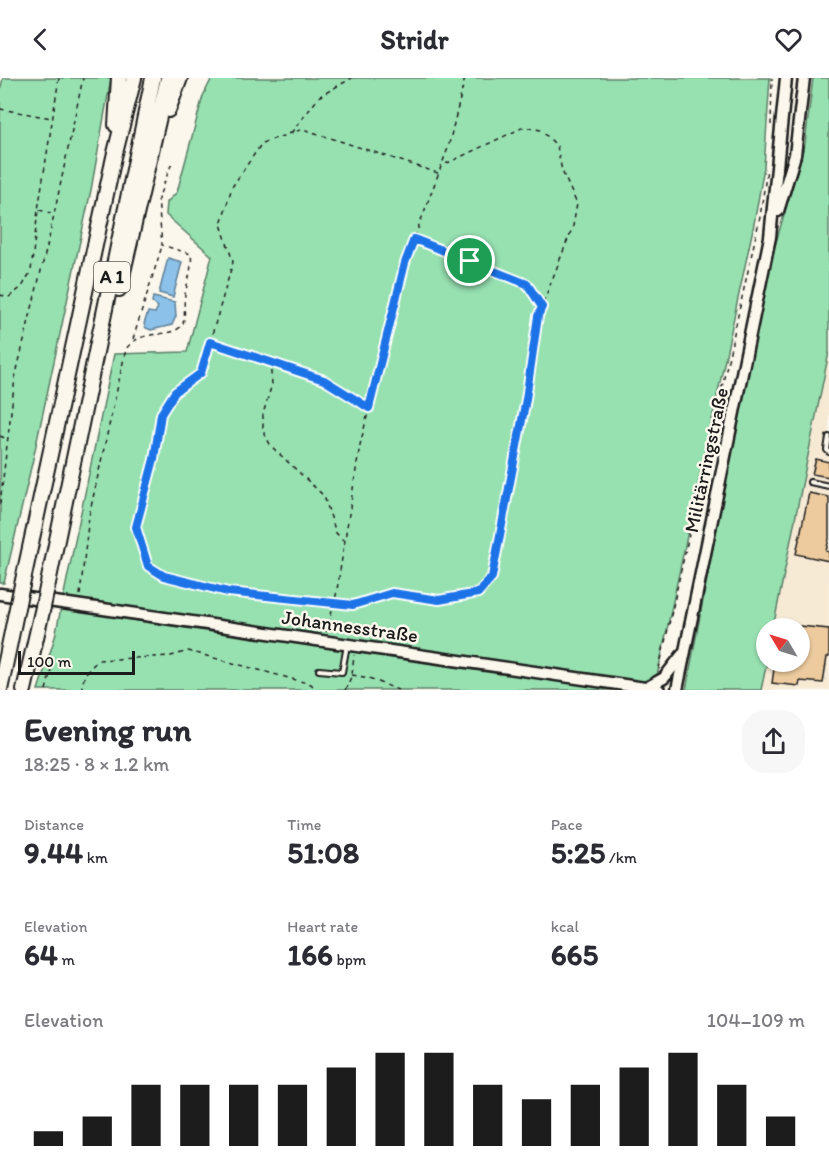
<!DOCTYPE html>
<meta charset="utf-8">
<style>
:root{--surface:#fff;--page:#f7f7f7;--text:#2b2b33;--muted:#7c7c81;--accent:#1c1c1c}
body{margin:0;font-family:Itim,sans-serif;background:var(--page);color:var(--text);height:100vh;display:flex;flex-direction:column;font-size:22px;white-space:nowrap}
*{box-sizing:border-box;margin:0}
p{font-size:20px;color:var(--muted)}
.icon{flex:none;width:33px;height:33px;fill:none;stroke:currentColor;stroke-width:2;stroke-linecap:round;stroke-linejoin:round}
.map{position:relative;height:612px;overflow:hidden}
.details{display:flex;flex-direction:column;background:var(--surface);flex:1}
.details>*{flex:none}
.needle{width:39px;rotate:308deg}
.buttons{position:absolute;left:756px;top:540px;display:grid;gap:12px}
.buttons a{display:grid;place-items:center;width:54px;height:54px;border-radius:50%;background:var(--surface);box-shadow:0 2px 4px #0004;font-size:30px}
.scale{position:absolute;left:18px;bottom:15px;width:117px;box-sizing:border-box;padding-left:6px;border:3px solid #1c1c1c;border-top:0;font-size:16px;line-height:21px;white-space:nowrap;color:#1c1c1c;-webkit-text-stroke:4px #fbf7ec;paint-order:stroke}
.pin{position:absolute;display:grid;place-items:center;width:51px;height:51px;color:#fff;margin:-26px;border:3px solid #fff;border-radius:50%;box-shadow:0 2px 6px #0007}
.round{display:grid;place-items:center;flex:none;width:63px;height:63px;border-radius:24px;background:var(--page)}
.head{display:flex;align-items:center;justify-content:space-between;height:102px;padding:0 24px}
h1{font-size:33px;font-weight:700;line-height:45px}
.stats{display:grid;grid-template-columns:repeat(3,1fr);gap:9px;height:102px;padding:6px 24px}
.stats div{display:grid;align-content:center}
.stats b{font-size:30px;font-weight:700}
.stats small{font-size:16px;font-weight:400}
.stats p{font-size:16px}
.chart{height:168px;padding:12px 24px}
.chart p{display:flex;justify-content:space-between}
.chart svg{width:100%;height:108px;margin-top:6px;stroke:var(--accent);stroke-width:6}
header{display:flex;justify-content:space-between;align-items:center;height:78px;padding:0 24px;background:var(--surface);font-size:27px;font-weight:700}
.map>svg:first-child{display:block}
.built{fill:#f7ead5}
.green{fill:#97e1b1;stroke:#5a7e66;stroke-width:1.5}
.water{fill:#8cc1e9;stroke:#5f7f97;stroke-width:1.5}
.building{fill:#edcb9e;stroke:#1c1c1c;stroke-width:1.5}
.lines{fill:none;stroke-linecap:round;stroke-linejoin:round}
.lane-casing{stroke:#1c1c1c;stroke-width:8}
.secondary-casing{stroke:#1c1c1c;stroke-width:15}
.highway-casing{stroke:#1c1c1c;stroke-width:18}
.path{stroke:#1c1c1c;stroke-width:1.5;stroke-dasharray:4.5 4.5;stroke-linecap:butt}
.lane{stroke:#fbf7ec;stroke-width:4}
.secondary{stroke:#fbf7ec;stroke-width:10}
.highway{stroke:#fbf7ec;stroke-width:14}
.highway-bridge-casing{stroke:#1c1c1c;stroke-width:18;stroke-linecap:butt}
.highway-bridge{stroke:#fbf7ec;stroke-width:14}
.route-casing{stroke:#fff;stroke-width:12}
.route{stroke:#1a73e8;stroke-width:8}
.labels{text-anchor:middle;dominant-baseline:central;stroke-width:5;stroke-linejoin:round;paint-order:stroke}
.shield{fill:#fbf7ec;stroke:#5f5e5a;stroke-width:1.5}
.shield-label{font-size:18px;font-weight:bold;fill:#1c1c1c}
.street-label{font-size:20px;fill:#1c1c1c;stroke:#fbf7ec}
</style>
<header><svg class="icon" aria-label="back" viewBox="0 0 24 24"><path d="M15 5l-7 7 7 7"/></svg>Stridr<svg class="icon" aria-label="heart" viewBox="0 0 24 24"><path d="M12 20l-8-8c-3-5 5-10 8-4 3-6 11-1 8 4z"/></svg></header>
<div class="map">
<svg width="829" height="612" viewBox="0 0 829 612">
<rect width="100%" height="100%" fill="#fbf7ec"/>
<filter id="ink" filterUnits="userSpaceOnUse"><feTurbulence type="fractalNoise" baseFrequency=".0167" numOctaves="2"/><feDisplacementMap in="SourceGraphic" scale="12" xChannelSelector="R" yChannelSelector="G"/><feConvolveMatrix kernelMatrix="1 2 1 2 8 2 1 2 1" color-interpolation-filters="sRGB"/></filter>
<g filter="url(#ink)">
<path class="built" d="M829 274V612H761L767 584H800V550H773Z"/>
<path class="green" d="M3 0H111L91 112 33 381 4 505H0V13Z
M212 0H770L764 89 754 146 654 612H38L55 559 114 276 187 274 212 178 166 137 167 124 177 114 203 18Z
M813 0H829V274L773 550H766L767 584 761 612H686L729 385 769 188 805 65Z"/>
<path class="water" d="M168 180 182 184 173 219 159 215Z
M153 219 175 224 176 238 172 247 151 252 146 250 144 246 148 234 155 235 158 229 152 224Z"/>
<path class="building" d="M816 381 829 384V399L812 396Z
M809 415 829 419V461L826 473 829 474V483L796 476Z
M800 548 829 551V579H827L823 605 800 603 799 608 772 605 775 584H800Z"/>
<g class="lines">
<defs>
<path id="lane" d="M829 359 827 372 829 374
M810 404 829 408
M319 592 342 594 347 567"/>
<path id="secondary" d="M778 133 795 77 804 0
M0 516 659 612
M646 610 664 600 682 577
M677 612 770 159 786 0"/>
<path id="highway" d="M168 32 180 0
M116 47 119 0
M119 211 168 0
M22 507 114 79 134 0
M47 510 153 0
M0 612 18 525
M24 612 43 529"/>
</defs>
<use href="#lane" class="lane-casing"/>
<use href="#secondary" class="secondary-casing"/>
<use href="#highway" class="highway-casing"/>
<path class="path" d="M451 0 464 1
M0 31 52 40
M771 47 772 0
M291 55 320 18 352 0
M438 95 303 51 262 65 232 109 221 146 233 184 201 295 175 314 161 336 155 381 136 449 148 488 164 498 228 514 353 527 391 515 439 522 479 515 492 499 526 321 538 238 573 148 577 126 562 93 557 68 541 52 524 49 441 88
M39 132 51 135
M414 161 527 205 542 228
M0 217 9 219 22 209 31 193 38 132 59 0
M133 261 162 168
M210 264 324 302 368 330
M270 284 272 306 263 336V353L271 368 324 418 336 455 343 462
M0 358 7 361
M0 426 15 300 49 160 83 0
M80 517 89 438 126 271C142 248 174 263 183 245 186 237 183 226 185 217 187 205 193 188 191 176L162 167 158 121 173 82
M326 554 336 518 360 367 405 185 448 70 465 0
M659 591 760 139 767 91
M352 597 369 600 398 612
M46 612 51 592
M81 612 85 596 98 582 171 578 188 573 311 606 317 612
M345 612 352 597 354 577"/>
<use href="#lane" class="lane"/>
<use href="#secondary" class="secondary"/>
<use href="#highway" class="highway"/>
<defs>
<path id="highway-bridge" d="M18 525 22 507
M43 529 47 510"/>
</defs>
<use href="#highway-bridge" class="highway-bridge-casing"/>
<use href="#highway-bridge" class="highway-bridge"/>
</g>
</g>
<g class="lines" filter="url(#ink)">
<defs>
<path id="route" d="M414 161 527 206 542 229 538 238 526 321 492 499 478 515 439 522 392 515 353 527 228 514 164 498 148 488 136 449 154 381 161 336 175 314 201 295 210 264 324 302 369 330 405 185Z"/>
</defs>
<use href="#route" class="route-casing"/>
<use href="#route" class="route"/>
</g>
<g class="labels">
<rect class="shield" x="94" y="184" width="36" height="30" rx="4.5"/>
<g class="shield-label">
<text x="112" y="199">A 1</text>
</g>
<g class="street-label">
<text transform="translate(706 382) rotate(-78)">Militärringstraße</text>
<text transform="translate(350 548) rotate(8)">Johannesstraße</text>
</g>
</g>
</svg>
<div class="buttons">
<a><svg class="needle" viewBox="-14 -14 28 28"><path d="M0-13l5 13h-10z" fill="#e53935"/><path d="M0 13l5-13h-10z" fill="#7c7c81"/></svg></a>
</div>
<div class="scale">100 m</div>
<div class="pin" style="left:470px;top:183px;background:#1e9e55"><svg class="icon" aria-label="arrive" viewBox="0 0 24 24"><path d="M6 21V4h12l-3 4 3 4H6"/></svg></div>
</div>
<section class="details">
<div class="head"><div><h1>Evening run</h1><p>18:25 · 8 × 1.2 km</p></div><a class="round"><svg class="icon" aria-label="share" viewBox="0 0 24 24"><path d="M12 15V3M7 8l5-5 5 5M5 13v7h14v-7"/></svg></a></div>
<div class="stats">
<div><p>Distance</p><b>9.44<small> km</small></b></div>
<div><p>Time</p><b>51:08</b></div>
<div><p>Pace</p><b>5:25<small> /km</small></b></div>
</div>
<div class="stats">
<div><p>Elevation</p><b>64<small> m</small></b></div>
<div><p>Heart rate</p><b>166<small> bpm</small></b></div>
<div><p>kcal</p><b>665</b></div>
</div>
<div class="chart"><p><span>Elevation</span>104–109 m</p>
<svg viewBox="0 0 160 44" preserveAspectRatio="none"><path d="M5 44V38M15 44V32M25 44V19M35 44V19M45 44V19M55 44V19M65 44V12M75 44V6M85 44V6M95 44V19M105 44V25M115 44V19M125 44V12M135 44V6M145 44V19M155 44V32"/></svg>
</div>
</section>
